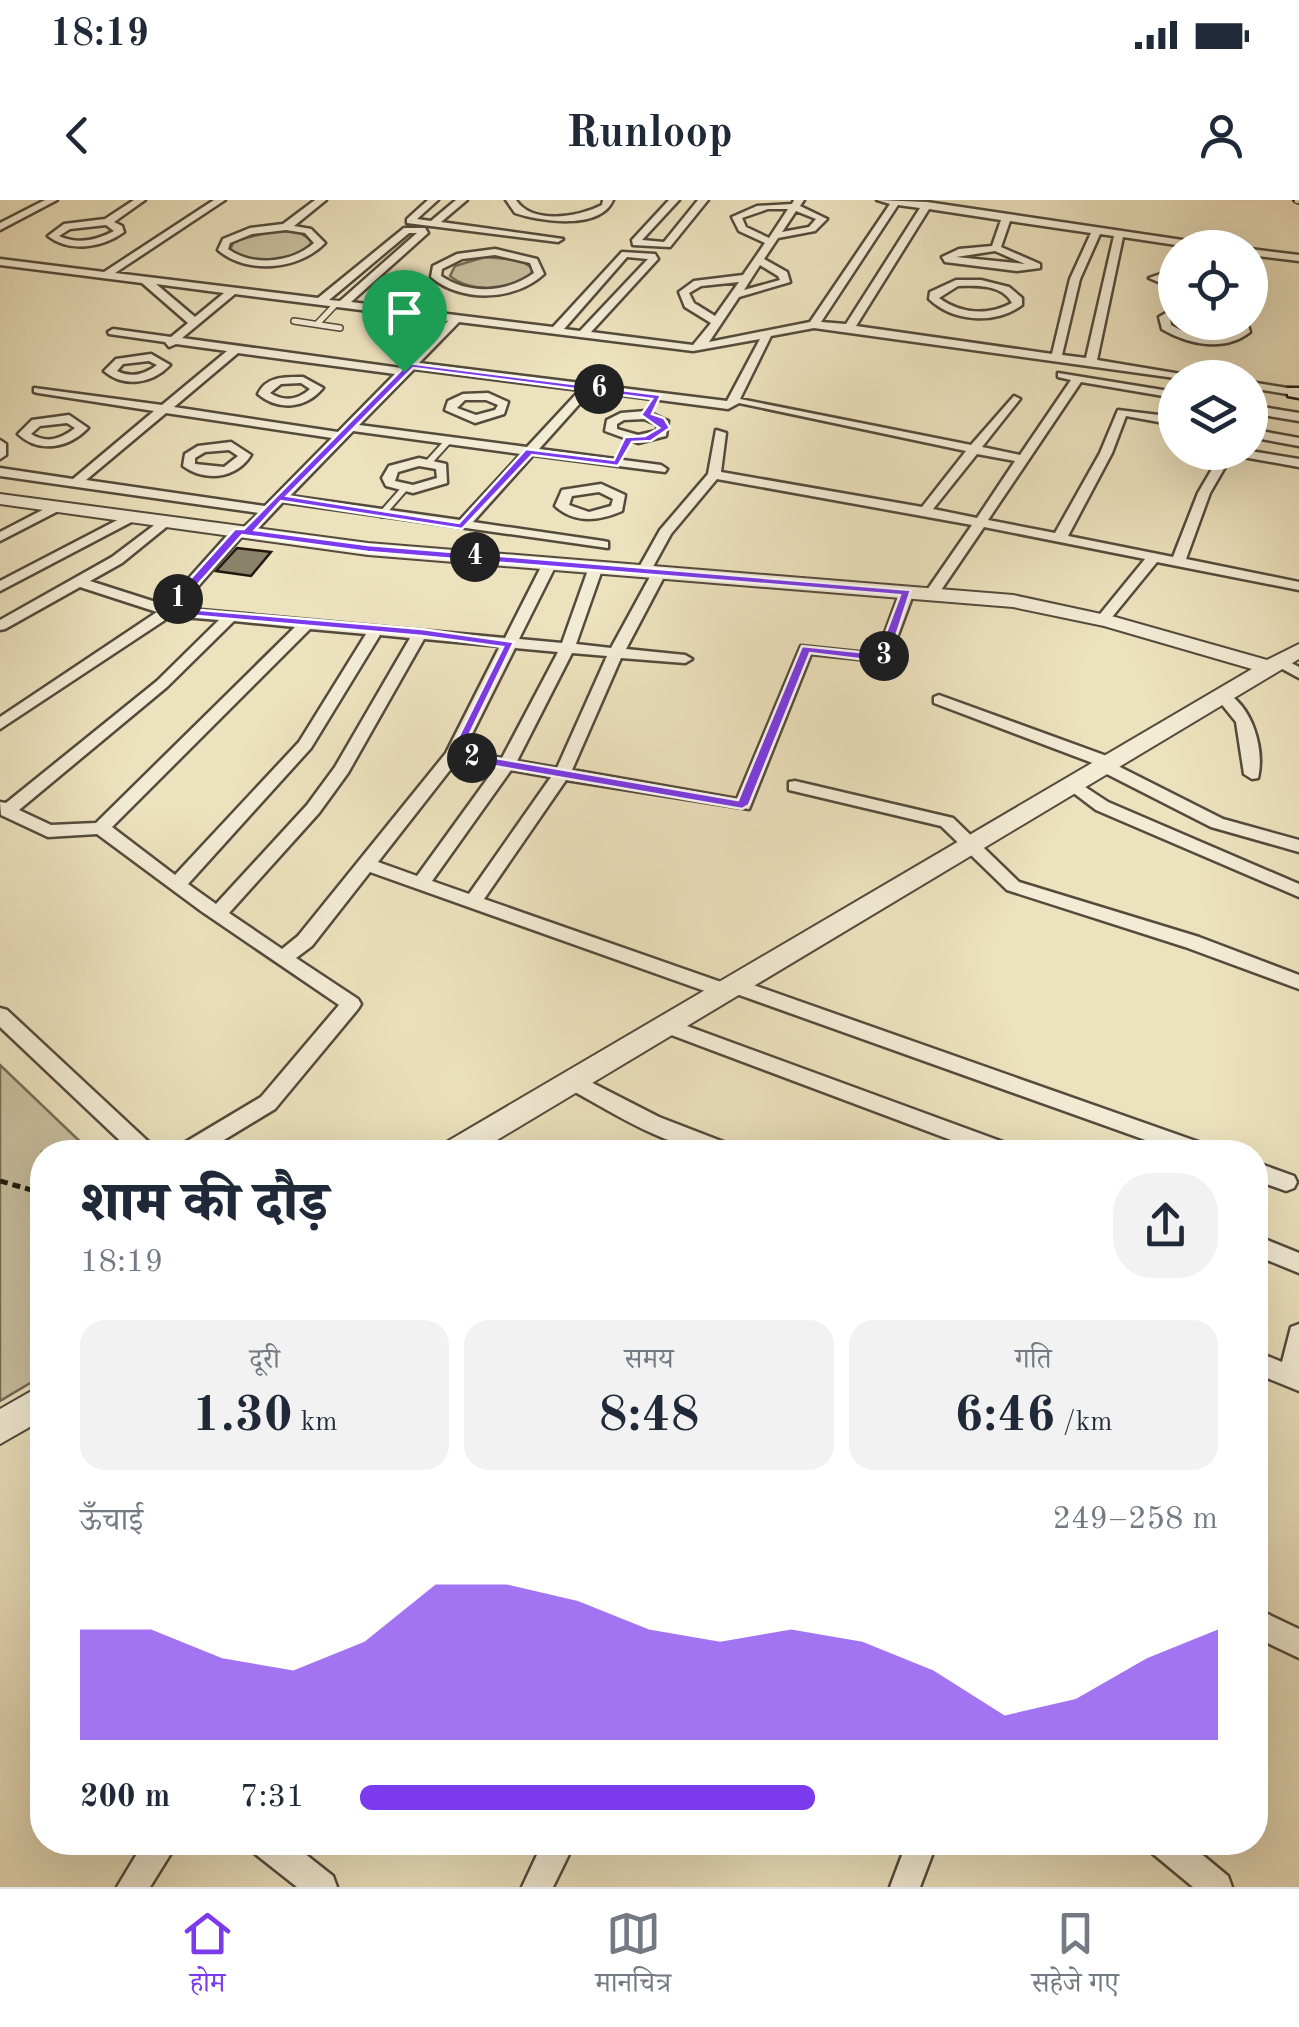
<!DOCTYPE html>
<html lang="hi">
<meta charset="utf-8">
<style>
:root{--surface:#fff;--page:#f2f2f3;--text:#1f2937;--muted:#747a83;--line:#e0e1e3;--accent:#7c3aed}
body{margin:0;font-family:"Old Standard TT","Noto Serif Devanagari",serif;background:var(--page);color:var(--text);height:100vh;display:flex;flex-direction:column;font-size:38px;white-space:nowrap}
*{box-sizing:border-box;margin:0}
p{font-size:32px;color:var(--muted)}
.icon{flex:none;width:55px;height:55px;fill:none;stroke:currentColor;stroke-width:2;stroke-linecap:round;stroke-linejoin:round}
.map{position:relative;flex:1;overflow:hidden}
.side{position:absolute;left:30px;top:940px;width:1238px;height:715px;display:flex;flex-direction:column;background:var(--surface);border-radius:40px;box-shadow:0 10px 40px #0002}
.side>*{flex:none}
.tools{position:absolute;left:1158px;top:30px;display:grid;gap:20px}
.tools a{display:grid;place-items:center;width:110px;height:110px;border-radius:50%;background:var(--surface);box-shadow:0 10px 40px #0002;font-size:50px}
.pin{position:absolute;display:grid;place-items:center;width:85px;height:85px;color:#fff;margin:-102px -42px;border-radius:50% 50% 50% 0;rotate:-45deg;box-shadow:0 0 10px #0007}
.pin .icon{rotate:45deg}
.km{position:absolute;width:50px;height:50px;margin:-25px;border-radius:50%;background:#222;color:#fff;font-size:28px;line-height:50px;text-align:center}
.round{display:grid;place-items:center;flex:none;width:105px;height:105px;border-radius:40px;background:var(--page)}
.headline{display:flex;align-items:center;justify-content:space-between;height:170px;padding:0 50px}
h1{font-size:55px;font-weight:800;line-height:75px}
.stats{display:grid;grid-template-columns:repeat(3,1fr);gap:15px;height:170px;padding:10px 50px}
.stats div{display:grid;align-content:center;border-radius:25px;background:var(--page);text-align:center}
.stats b{font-size:50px;font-weight:800}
.stats small{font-size:28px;font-weight:400}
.stats p{font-size:28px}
.chart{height:280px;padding:20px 50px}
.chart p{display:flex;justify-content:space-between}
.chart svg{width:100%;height:180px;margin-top:10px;fill:var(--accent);opacity:.7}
ul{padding:0 50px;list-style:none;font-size:32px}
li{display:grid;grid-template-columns:160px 120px 1fr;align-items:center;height:75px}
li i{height:25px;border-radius:12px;background:var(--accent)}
.status{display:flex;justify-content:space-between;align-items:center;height:70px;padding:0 50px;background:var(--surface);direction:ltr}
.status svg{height:28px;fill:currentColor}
header{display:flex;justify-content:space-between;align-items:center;height:130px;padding:0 50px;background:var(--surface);font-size:45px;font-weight:800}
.tab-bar{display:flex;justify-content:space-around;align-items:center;height:140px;border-top:2px solid var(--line);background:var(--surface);font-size:28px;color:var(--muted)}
.tab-bar a{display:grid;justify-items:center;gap:5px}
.tab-bar .selected{color:var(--accent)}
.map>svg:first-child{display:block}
.green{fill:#cac0a0;stroke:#766c58;stroke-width:2.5}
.building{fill:#8b826a;stroke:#211910;stroke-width:2.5}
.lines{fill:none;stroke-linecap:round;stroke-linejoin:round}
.service-far1-casing{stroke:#544b3c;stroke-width:8}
.service-casing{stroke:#544b3c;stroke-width:10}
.minor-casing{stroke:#544b3c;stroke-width:5}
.tertiary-casing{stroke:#544b3c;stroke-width:4}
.secondary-casing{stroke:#211910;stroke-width:5}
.path{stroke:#211910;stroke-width:5;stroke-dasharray:8 5;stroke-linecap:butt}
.service-far1{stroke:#f3ecd5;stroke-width:5}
.service{stroke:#f3ecd5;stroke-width:6}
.minor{fill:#f3ecd5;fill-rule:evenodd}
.tertiary{fill:#f3ecd5;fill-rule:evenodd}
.secondary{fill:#f3ecd5;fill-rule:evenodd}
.rail-casing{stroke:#211910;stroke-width:6}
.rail{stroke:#f3ecd5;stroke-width:4;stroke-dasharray:11;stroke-linecap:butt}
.route{fill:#7c3aed;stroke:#fff;stroke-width:2.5;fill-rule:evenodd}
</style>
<div class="status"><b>18:19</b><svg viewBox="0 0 49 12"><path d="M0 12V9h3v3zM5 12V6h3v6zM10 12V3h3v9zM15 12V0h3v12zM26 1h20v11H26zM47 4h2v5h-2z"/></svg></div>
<header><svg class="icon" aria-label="back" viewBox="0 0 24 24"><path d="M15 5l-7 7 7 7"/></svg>Runloop<svg class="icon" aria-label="person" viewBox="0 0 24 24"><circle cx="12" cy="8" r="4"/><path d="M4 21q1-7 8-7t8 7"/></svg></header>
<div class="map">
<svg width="1299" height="1687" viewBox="0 0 1299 1687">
<rect width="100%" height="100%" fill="#ede2be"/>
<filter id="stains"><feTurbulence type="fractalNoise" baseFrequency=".002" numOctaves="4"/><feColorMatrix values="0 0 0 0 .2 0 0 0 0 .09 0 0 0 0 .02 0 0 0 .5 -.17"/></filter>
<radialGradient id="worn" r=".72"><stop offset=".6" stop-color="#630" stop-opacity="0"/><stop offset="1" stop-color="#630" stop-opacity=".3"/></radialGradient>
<path class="green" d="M277 30 300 33 311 40V45C292 62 252 66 230 50L234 41Z
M485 57 520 60 532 68V73C512 92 471 93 450 76L455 66Z
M0 865 91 952H42V1176L0 1201Z"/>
<path class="building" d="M237 348 271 352 251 376 216 371Z"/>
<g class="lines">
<defs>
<path id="service-far1" d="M294 121 340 128
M317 124 336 104"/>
<path id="service" d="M429 262 449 240
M382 314 404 289"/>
<path id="minor" d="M45 0H57L0 30V23Z
M134 0H145L114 22 122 26 124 32C102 48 70 53 48 36L64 24 105 19ZM106 25 114 31C97 40 78 45 59 36L70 29Z
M214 0H225L115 73 318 98 404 28H425L428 33 351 102 553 127 622 52 655 54 658 59 591 132 693 145 711 123 685 107 679 92 694 81 743 75 765 43 739 31 732 17 757 6 792 4 794 0H804L800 6 827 19 815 31 778 38 764 59 787 72 790 82 739 97 709 142 810 122 890 4 877 0 927 2 1223 46 1196 48 1123 37 1097 160 1205 178H1175L814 128 771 136 740 199 971 245 1014 196 1020 199 982 247 1020 255 1071 180 1058 177V173L1175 192V198L1081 182 988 320 1055 333 1100 253 1118 210 1175 217V225L1126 216 1112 253 1068 336 1173 357 1198 293 1222 252 1250 251 1299 259V267L1232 255 1210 293 1186 359 1299 382V390L1157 362 1108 422 1103 423 1096 419 1145 359 984 327 937 396 932 397 925 393 972 325 717 279 671 334 649 374H639L637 371 660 330 708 274 716 230 726 233 721 272 922 307 966 251 739 203 728 209 591 191 539 249 661 265 667 269 665 272 533 255 473 322 603 341 608 342V348L283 302 252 335H243L179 408 505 438 543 363 550 359 557 363 519 439 562 443 589 367 596 363 603 367 576 444 611 448 652 373 664 370 666 373 626 449 685 455 692 459 685 463 621 458 572 570 737 599 801 446 877 454 900 392 912 389 914 392 888 462 811 454 749 609 566 580 484 699 724 783 732 778 739 780 1210 946 1212 952H1179L731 792 723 797 716 795 370 672 312 746 296 758 358 799 361 804 358 809 275 909 204 952H177L179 946 261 897 339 805 201 711 97 634 48 637 1 615 0 602 6 603 157 481 219 420 171 416 0 529V517L157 412 80 387 5 429 0 430V420L112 357 165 317 170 318V324L122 363 90 381 165 405 234 328H243L259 313 0 276V268L73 279 154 211 38 193 34 192V188L162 205 227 151 176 144 169 147 165 142 109 134 108 132 113 129 171 137 188 123 142 83 0 65V59L104 72ZM898 5 920 8 846 124 821 122ZM768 9H788L769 38 746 27 742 18ZM929 9 1001 20 992 46 959 49 942 57 945 62 1017 71 1040 68V64L1001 47 1010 21 1091 33 1070 79 1052 154 856 126ZM796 11 816 19 809 27 782 32ZM409 33H417L340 101 329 100ZM1100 34 1114 36 1086 158 1062 155 1080 79ZM995 51 1025 64 956 57ZM627 57 648 59 580 131 564 129ZM760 65 778 76 780 80 744 90ZM739 82 715 116 694 103 689 93 701 86ZM156 84 224 93 195 117ZM235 94 448 121 401 168 182 138ZM459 122 693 151 760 139 727 201 419 163ZM238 153 395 174 338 232 174 207ZM414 169 580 190 527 247 359 225ZM166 213 332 238 265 306 86 280ZM353 231 521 254 460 320 290 296ZM977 254 1015 261 977 318 933 309ZM234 421 295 427 96 623 51 625 19 610 167 487ZM310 429 366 434 299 542 175 675 112 627ZM380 435 410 438 335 567 307 605 216 704 188 684 311 548ZM424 439 500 446 446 553 298 736 282 749 229 713 319 613 348 573ZM515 448 558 452 502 558 463 552ZM572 453 607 456 557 568 517 561ZM457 561 496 567 417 676 378 662ZM511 570 551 577 469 694 432 681Z
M315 0H326L294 26 311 29 325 43C299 70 247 75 218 50L223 39 250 28 283 24ZM286 30 305 33 314 43C292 63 253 67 228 49L230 43 252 34Z
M428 0H438L417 19 431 21 456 0H467L441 22 563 39 558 42 407 23V19Z
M506 0H516C532 25 579 17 602 5L603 0H613C600 31 539 21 515 13Z
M669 0H679L642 40 664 42 698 0H708L670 47 633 45 632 40Z
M495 49 537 59 544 74C515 101 461 103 431 77L433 66 457 54ZM495 55 530 63 534 73C507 93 469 95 441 76L442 69 462 59Z
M1250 49 1299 55V61L1250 55Z
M1175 69V75L1164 78 1175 82V89L1149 78Z
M981 80 1009 87 1022 98V105C995 125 953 122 929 99L930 92 956 80ZM958 86C978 85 1003 85 1012 103 988 116 961 114 939 98Z
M1250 84 1255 90 1250 93Z
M1175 108V115L1170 118 1171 125C1193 138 1217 143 1239 131L1237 122H1247L1250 132C1225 152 1189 145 1162 129L1159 117Z
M151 154 170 165C152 184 124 188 104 171L116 159ZM149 161 157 165C144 175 131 178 117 171L123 164Z
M303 177 323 188C306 209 278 211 258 194 266 176 285 177 303 177ZM301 183 310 189C298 200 284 202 270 193L281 184Z
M1250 182 1294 189 1299 193 1294 195 1250 188Z
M488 193 508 202 504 214 475 223 445 210 448 201 463 194ZM465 200H486L498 205 495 210 476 215 457 208Z
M1250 205 1299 213V221L1250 213Z
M646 211 668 221 666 236 638 243 605 231 607 220 621 213ZM644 219 658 225 656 231 638 235 617 229V224L624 220Z
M69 215 88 228C69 248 39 254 18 234L32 220ZM67 223 75 228C61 239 47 244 31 234L40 226Z
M1250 229 1299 238V246L1250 237Z
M0 240 6 244V255L0 259Z
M231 242 251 255C236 279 205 282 183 266L185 254 198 246ZM229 250 238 256 224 267 195 264V258L205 252Z
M419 258 446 264 447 283 413 293 386 286 382 278 389 266ZM419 266 436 269 437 278 413 285 395 281 398 272Z
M601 284 625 295 622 311C599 321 575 324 555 306L562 290ZM599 292 613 299 611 306 589 312 569 305 572 296Z
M54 304 66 307 0 341V332Z
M129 314 141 317 0 391V381Z
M1280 457 1299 467V478L1275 465V459Z
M1223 491C1252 504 1265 549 1258 578L1252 579 1244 574 1236 522 1215 496Z
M939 495 1115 559 1116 565 1223 619 1299 640V652L1211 627 1099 570 1098 565 934 503V497Z
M1073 579 1108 602 1299 684V697L1096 610 1067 588 1065 584Z
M795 581 953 618 1019 682 1199 737 1299 775V789L1185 747 1007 690 941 626 789 590V582Z
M0 808 7 810 153 946 155 952H132L0 827Z
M665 818 1014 946 1017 952H983L658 830 655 825 658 820Z
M573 873 659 917 734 946 737 952C676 956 618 915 566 887L563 881 566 875Z
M1255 962 1294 976 1297 982 1294 988 1286 991 1255 980Z
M1255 1035 1299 1053V1073L1255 1055Z
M1299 1124V1191L1255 1173V1151L1282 1162 1291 1127Z
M1255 1408 1299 1429V1458L1255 1437Z
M144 1642H178L150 1687H117Z
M250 1642H290L333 1676 337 1687H297L254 1653Z
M543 1642H575L553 1687H522Z
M907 1642H937L920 1687H890Z
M1148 1642H1187L1228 1676 1232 1687H1193L1152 1653Z"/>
<path id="tertiary" d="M0 294 368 343 1013 395 1115 417 1267 460 1299 444V459L477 952H439L443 944 1252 469 1104 426 1013 407 368 355 0 304Z
M42 1185V1220L0 1244V1209Z"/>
<path id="secondary" d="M1288 188H1299V198L1288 196Z"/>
</defs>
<use href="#service-far1" class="service-far1-casing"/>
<use href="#service" class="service-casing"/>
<use href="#minor" class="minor-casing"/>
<use href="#tertiary" class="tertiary-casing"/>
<use href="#secondary" class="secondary-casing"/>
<path class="path" d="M0 981 42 993"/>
<use href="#service-far1" class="service-far1"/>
<use href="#service" class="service"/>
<use href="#minor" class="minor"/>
<use href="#tertiary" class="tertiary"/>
<use href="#secondary" class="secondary"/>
<defs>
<path id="rail" d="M1295 0 1299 2"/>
</defs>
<use href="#rail" class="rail-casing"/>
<use href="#rail" class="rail"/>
</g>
<path class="route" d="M408 163 661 195 652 214 664 218 670 228 651 241 632 242 618 266 532 255 462 329 281 301 255 330 368 345 911 390 889 458 883 462 810 453 749 605 742 609 448 558 503 447 422 436 164 413V408L235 329H244ZM413 168 652 199 641 215 659 228 645 236 625 237 614 260 526 249 459 323 287 296ZM242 335 368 352 900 395 878 454 802 446 738 600 461 552 514 442 422 429 177 408Z"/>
<rect width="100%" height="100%" filter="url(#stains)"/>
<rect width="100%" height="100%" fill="url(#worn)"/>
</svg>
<div class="tools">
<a><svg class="icon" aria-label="locate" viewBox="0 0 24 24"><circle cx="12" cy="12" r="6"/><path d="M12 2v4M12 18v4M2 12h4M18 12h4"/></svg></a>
<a><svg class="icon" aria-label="layers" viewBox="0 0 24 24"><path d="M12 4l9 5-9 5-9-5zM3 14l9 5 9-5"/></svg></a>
</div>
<div class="pin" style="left:404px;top:172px;background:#1e9e55"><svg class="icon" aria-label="arrive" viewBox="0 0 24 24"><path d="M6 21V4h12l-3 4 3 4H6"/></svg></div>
<b class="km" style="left:178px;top:399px">1</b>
<b class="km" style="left:472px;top:558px">2</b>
<b class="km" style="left:884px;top:456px">3</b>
<b class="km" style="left:475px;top:357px">4</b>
<b class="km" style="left:599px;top:189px">6</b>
<section class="side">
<div class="headline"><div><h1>शाम की दौड़</h1><p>18:19</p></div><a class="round"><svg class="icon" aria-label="share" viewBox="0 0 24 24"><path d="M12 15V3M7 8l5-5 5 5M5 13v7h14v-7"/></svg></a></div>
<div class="stats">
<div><p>दूरी</p><b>1.30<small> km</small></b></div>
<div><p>समय</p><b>8:48</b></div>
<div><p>गति</p><b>6:46<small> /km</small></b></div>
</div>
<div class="chart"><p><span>ऊँचाई</span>249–258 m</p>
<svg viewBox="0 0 160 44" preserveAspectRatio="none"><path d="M0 44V17L10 17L20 24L30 27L40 20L50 6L60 6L70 10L80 17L90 20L100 17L110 20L120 27L130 38L140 34L150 24L160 17V44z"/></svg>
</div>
<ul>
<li><b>200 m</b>7:31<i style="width:53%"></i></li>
</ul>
</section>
</div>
<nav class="tab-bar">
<a class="selected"><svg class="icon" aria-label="home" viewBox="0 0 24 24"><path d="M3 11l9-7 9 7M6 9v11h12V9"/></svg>होम</a>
<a><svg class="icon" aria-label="map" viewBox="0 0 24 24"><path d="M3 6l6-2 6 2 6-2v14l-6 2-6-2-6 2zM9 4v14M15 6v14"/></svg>मानचित्र</a>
<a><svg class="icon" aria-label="saved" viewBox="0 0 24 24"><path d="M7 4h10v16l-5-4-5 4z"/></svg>सहेजे गए</a>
</nav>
